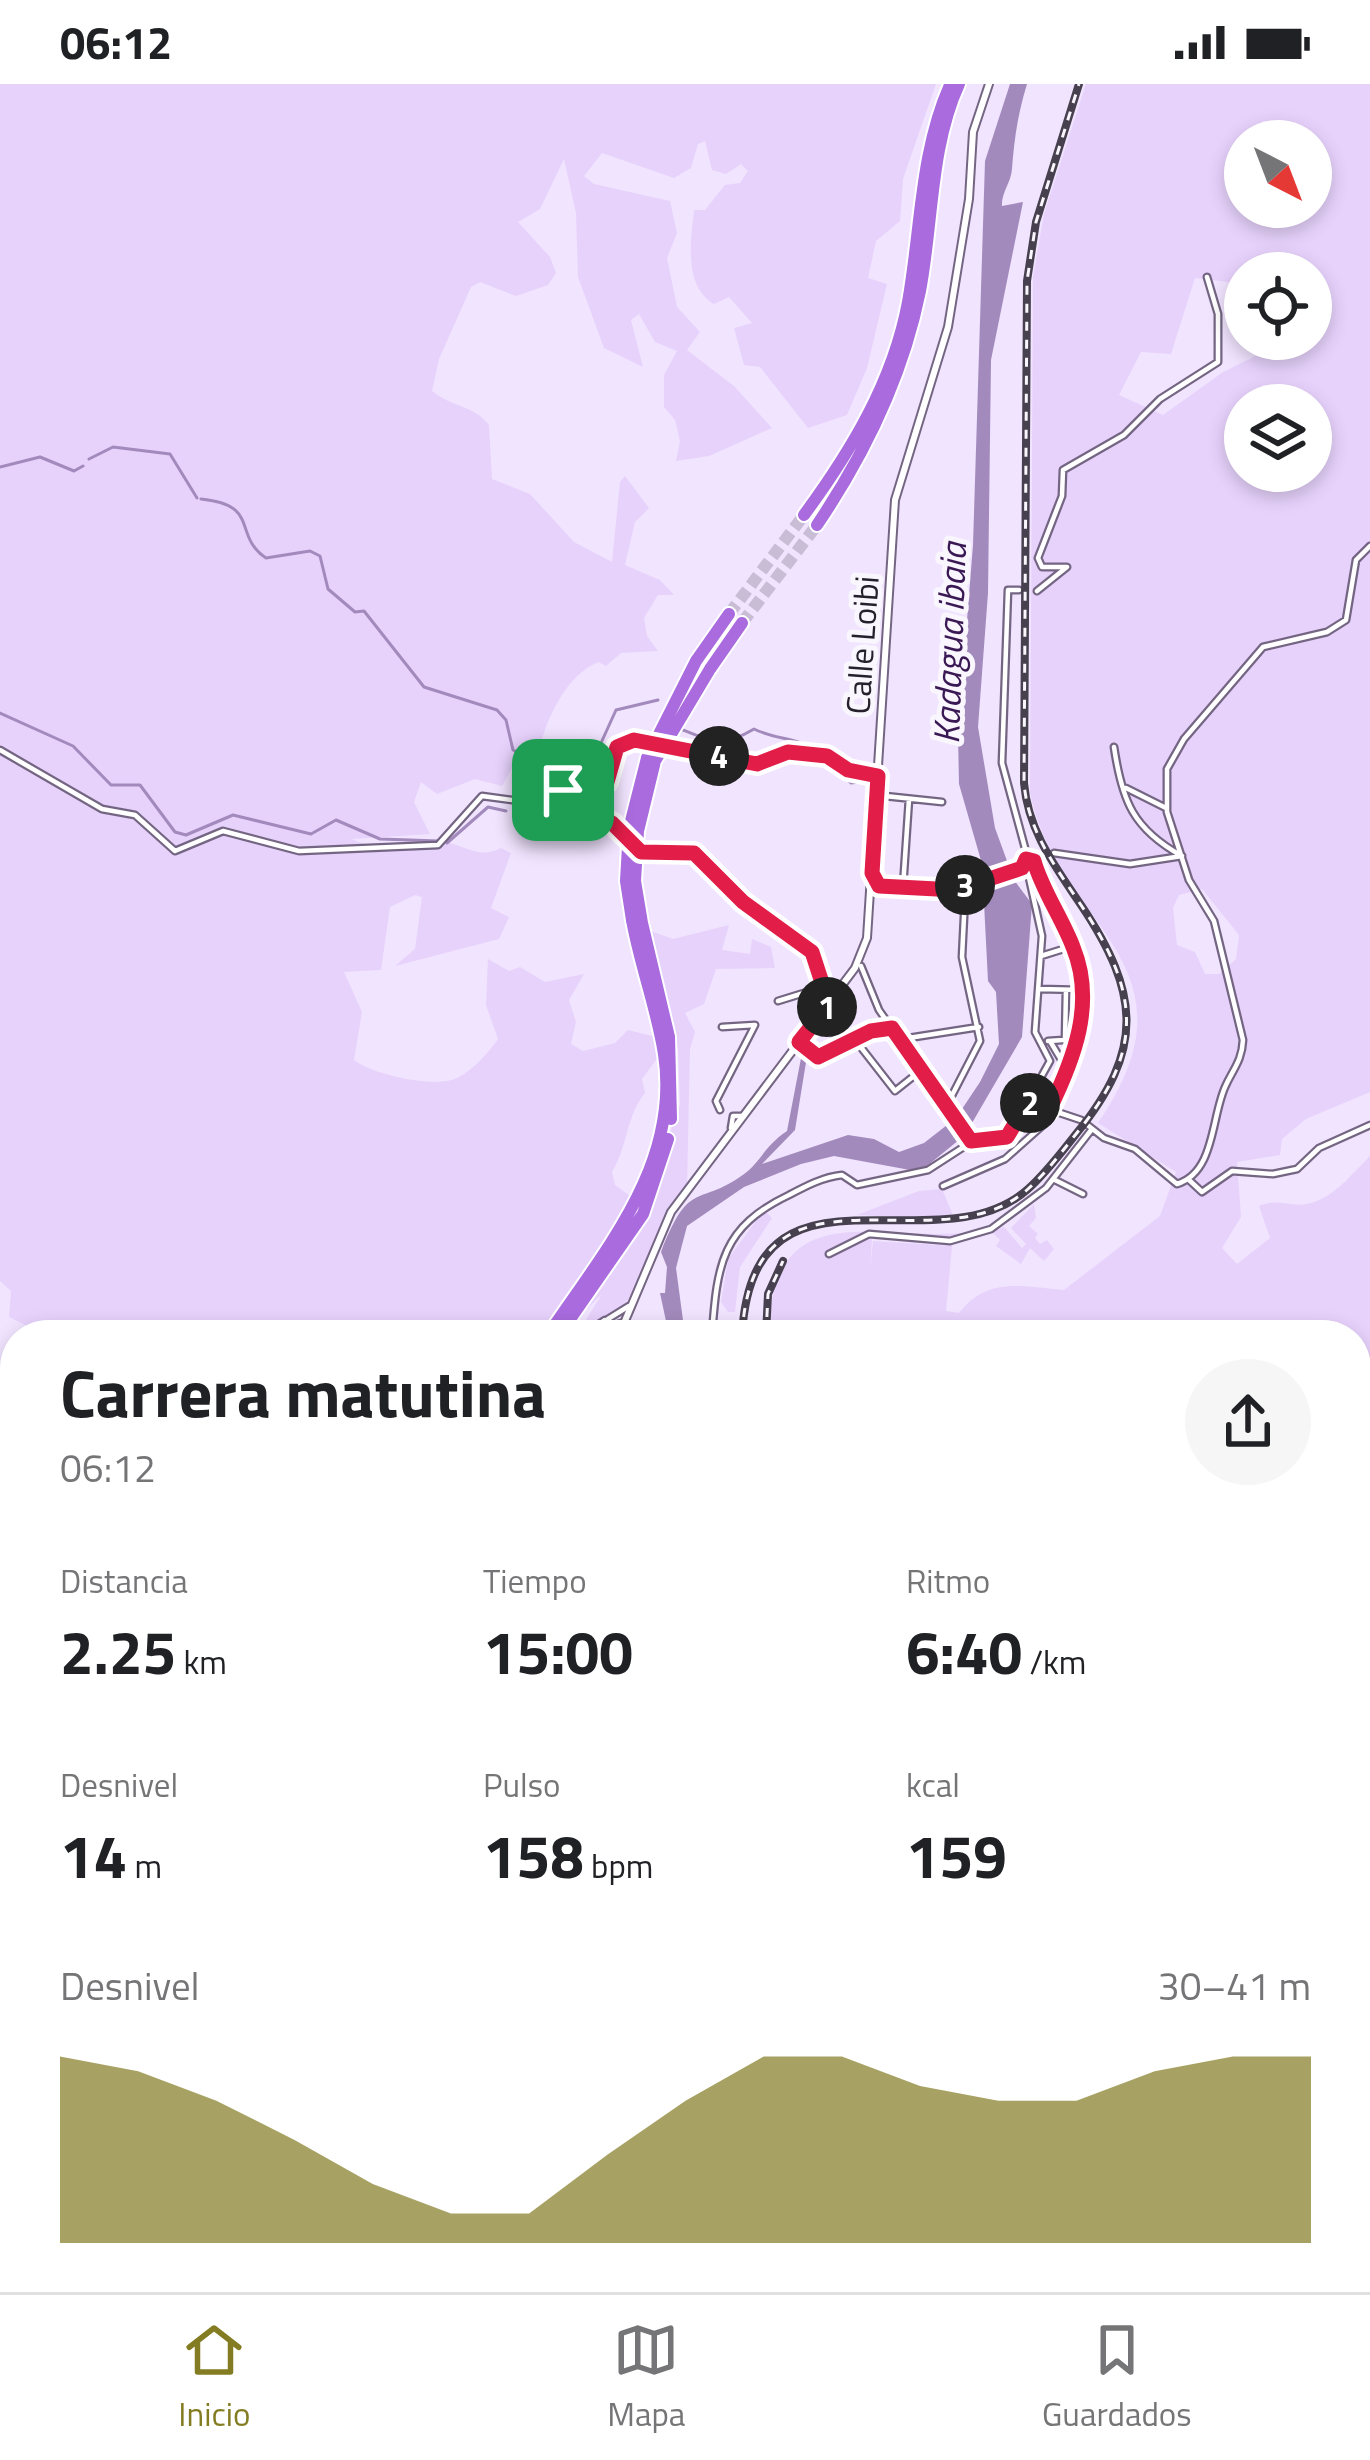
<!DOCTYPE html>
<html lang="es">
<meta charset="utf-8">
<style>
:root{--surface:#fff;--page:#f6f6f6;--text:#202124;--muted:#757577;--line:#e0e0e0;--accent:#837c22}
body{margin:0;font-family:"Titillium Web",sans-serif;background:var(--page);color:var(--text);height:100vh;display:flex;flex-direction:column;font-size:45px;white-space:nowrap}
*{box-sizing:border-box;margin:0}
p{font-size:39px;color:var(--muted)}
.icon{flex:none;width:66px;height:66px;fill:none;stroke:currentColor;stroke-width:2;stroke-linecap:round;stroke-linejoin:round}
.map{position:relative;flex:1;overflow:hidden}
.details{position:absolute;left:0px;top:1236px;width:1371px;height:972px;display:flex;flex-direction:column;background:var(--surface);border-radius:48px 48px 0 0;box-shadow:0 6px 18px #0003}
.details>*{flex:none}
.needle{width:78px;rotate:138deg}
.fabs{position:absolute;left:1224px;top:36px;display:grid;gap:24px}
.fabs a{display:grid;place-items:center;width:108px;height:108px;border-radius:50%;background:var(--surface);box-shadow:0 6px 18px #0003;font-size:60px}
.pin{position:absolute;display:grid;place-items:center;width:102px;height:102px;color:#fff;margin:-51px;border-radius:24px;box-shadow:0 6px 18px #0006}
.km{position:absolute;width:60px;height:60px;margin:-30px;border-radius:50%;background:#222;color:#fff;font-size:33px;line-height:60px;text-align:center}
.round{display:grid;place-items:center;flex:none;width:126px;height:126px;border-radius:63px;background:var(--page)}
.overview{display:flex;align-items:center;justify-content:space-between;height:204px;padding:0 60px}
h1{font-size:66px;font-weight:700;line-height:90px}
.stats{display:grid;grid-template-columns:repeat(3,1fr);gap:18px;height:204px;padding:12px 60px}
.stats div{display:grid;align-content:center}
.stats b{font-size:60px;font-weight:700}
.stats small{font-size:33px;font-weight:400}
.stats p{font-size:33px}
.chart{height:336px;padding:24px 60px}
.chart p{display:flex;justify-content:space-between}
.chart svg{width:100%;height:216px;margin-top:12px;fill:var(--accent);opacity:.7}
.status{display:flex;justify-content:space-between;align-items:center;height:84px;padding:0 60px;background:var(--surface);direction:ltr}
.status svg{height:33px;fill:currentColor}
.dock{display:flex;justify-content:space-around;align-items:center;height:168px;border-top:3px solid var(--line);background:var(--surface);font-size:33px;color:var(--muted)}
.dock a{display:grid;justify-items:center;gap:6px}
.dock .on{color:var(--accent)}
.map>svg:first-child{display:block}
.green{fill:#e7d2fc;fill-rule:evenodd}
.water{fill:#a38abc}
.lines{fill:none;stroke-linecap:round;stroke-linejoin:round}
.stream{stroke:#a38abc;stroke-width:3}
.motorway-tunnel{stroke:#c8bdd5;stroke-width:12;stroke-dasharray:12 6;stroke-linecap:butt}
.minor-casing{stroke:#746683;stroke-width:9}
.tertiary-casing{stroke:#746683;stroke-width:10}
.motorway-casing{stroke:#fff;stroke-width:16}
.minor{stroke:#fff;stroke-width:4.5}
.tertiary{stroke:#fff;stroke-width:6}
.motorway{stroke:#a96bde;stroke-width:12}
.rail-casing{stroke:#47404e;stroke-width:8}
.rail{stroke:#f9f6fd;stroke-width:3;stroke-dasharray:9;stroke-linecap:butt}
.motorway-bridge-casing{stroke:#fff;stroke-width:16;stroke-linecap:butt}
.motorway-bridge{stroke:#a96bde;stroke-width:12}
.route-casing{stroke:#fff;stroke-width:24}
.route{stroke:#e11d48;stroke-width:15}
.labels{text-anchor:middle;dominant-baseline:central;stroke-width:10;stroke-linejoin:round;paint-order:stroke}
.street-label{font-size:33px;fill:#26202c;stroke:#f9f6fd}
.water-label{font-size:36px;font-style:italic;fill:#3a1854;stroke:#f9f6fd}
</style>
<div class="status"><b>06:12</b><svg viewBox="0 0 49 12"><path d="M0 12V9h3v3zM5 12V6h3v6zM10 12V3h3v9zM15 12V0h3v12zM26 1h20v11H26zM47 4h2v5h-2z"/></svg></div>
<div class="map">
<svg width="1370" height="2208" viewBox="0 0 1370 2208">
<rect width="100%" height="100%" fill="#f1e4ff"/>
<path class="green" d="M0 0H936L903 95 900 137 876 157 868 194 887 200 867 284 847 331 808 344 760 283 744 281 734 244 752 239 729 213 714 220C683 202 691 156 694 126H705L725 101 740 99 748 87 741 80 726 90 712 86 705 57 698 60 691 84 674 94 602 69 584 92 594 100 670 117 677 149 667 174 677 223 700 248 687 266 734 302 772 344 709 372 676 377 680 357 675 336 664 323V291L677 267 655 258 639 230 631 236 643 283 604 264 578 193 576 129 564 75 540 125 518 138 550 173 556 189 548 201 516 212 480 198 471 203 439 275 432 307C451 323 474 321 489 341L492 395 530 410 574 458 612 478 620 398 625 392 649 424 635 438 625 481 660 496 674 511H658L644 534 647 552 658 567 621 569 606 582 599 578C567 589 543 639 539 671L518 673 502 702 475 695 437 710 421 698 414 718 430 750 352 755C375 769 417 752 446 758 467 763 480 775 501 764L511 769 491 824 509 833 499 855 395 882 415 865 422 813 415 811 390 823 381 886 344 888 362 928 354 976C373 990 422 1001 447 997 465 995 488 970 498 955L486 921 488 875 509 887 520 883 545 898 584 890 569 916 576 938 571 960 583 967 615 959 628 946 652 952 675 947 648 846 673 855 729 841 722 866 750 870 752 855 771 863 775 884 716 885 704 920 685 929 695 948 690 965 687 1103 669 1125 635 1207 622 1223 577 1250 602 1210 560 1251H45L9 1233 11 1207 0 1197ZM678 963 680 1020 644 1122 615 1101 612 1088C628 1062 626 1032 645 1009L642 995 656 976Z
M1086 0H1370V1008L1306 1035 1282 1055 1280 1071 1237 1078 1241 1133 1222 1164 1237 1180 1270 1154 1259 1122C1276 1114 1289 1123 1307 1120 1333 1115 1352 1090 1370 1072V2208H1035L1033 2193H1356V1251H768C773 1111 869 1157 963 1149V1157L951 1159 872 1155 870 1186 873 1157 952 1162 946 1227 959 1229C987 1193 1020 1202 1064 1206L1160 1132 1176 1088 1098 1039C1208 878 1055 842 1030 708L1033 193 1044 130ZM1245 57H1311V123H1245ZM1245 189H1311V255H1273L1274 263 1223 288 1163 331 1119 311 1141 268 1171 270 1195 194 1228 198 1245 208ZM1245 321H1311V387H1245ZM1202 805 1239 851 1236 875 1219 890H1205L1195 868 1177 861 1173 824 1179 811Z
M942 1105 955 1136 857 1131 919 1107Z
M1034 1120 1036 1134 1029 1142 1038 1150 1035 1154 1040 1160 1047 1156 1054 1165 1044 1177 1030 1164 1021 1180 996 1162 1000 1156 992 1148 1004 1143 1022 1164 1026 1160 1011 1144Z
M764 1126 772 1134 740 1183 735 1228H728L721 1218 728 1175Z
M0 1400H15V1850L14 1857 0 1859Z
M0 2034 15 2041V2193H46L48 2203 43 2208H8L0 2201Z
M53 2193H182L226 2208H52Z
M302 2193H512V2208H264L284 2195Z
M773 2193H1027L1029 2206 1016 2208 1007 2201 990 2203 989 2208H765Z"/>
<path class="water" d="M1010 0H1027C1018 29 1014 56 1012 85 1011 99 1001 109 1002 122L1023 118 991 276 988 509 978 643 995 744 1014 796 1032 820 1022 953 965 1051 927 1082 910 1086 834 1072 801 1080 744 1103 687 1142 676 1184 685 1251H669L660 1209H665L667 1183 661 1168C691 1091 698 1126 748 1087 761 1076 766 1061 787 1047L802 969 828 956 837 944 834 921 844 932C846 957 826 962 807 972L795 1046 762 1080 848 1051 874 1055 899 1068 924 1059 956 1034 980 998 999 960 996 908 988 897 982 780 959 700 958 649 973 461 985 77Z"/>
<g class="lines">
<path class="stream" d="M89 375 113 363 170 370 197 414
M0 383 40 373 74 387 83 382
M201 415C261 421 232 451 266 474L310 467 320 472 328 505 355 528 364 527 424 603 497 626 506 636 513 666 532 676
M0 629 73 662 111 701H140L175 748 186 751 233 731 311 750 336 736 380 755 439 757
M683 646C713 658 724 663 754 645 776 656 797 653 819 668
M828 676 851 699 873 696
M557 680 568 681 596 670 616 626 658 616
M447 759 488 723 506 727
M736 824 793 866"/>
<path class="motorway-tunnel" d="M729 530 804 431
M742 539 817 441
M1356 1728 1370 1725
M1356 1757 1370 1755
M0 1848H15
M0 1877 15 1876"/>
<defs>
<path id="minor" d="M1019 506H1008L1002 679 1028 775
M1037 507 1067 483H1042L1038 474 1062 412 1063 386 1124 351 1160 315 1218 278V230L1207 193
M664 663 757 680 788 667 827 672 848 686 876 691
M1114 663C1122 717 1133 745 1182 772
M0 666 102 725 135 731 175 767 223 747 299 767 438 761 482 712 520 717 554 704 576 706 607 698
M1126 704 1166 724
M563 706 607 736
M885 712 942 718
M627 759 603 717 615 667 627 657 654 659
M641 768 687 766 699 772 735 811 812 869 829 920
M1054 769 1130 780 1182 772
M871 802 955 806 963 813 973 800 1022 785 1026 775 1036 781
M903 803 909 715
M1041 872 1073 862
M861 882 879 926 971 1057
M1040 905 1082 906
M778 917 820 904
M902 955 979 943
M1065 956 1066 906
M856 957 895 1007 924 984
M1048 957 1078 955
M1050 957 1069 989
M799 958 818 973 889 944
M1027 1018 1081 1036 1104 1054 1135 1065 1177 1100C1216 1088 1211 1031 1226 1001 1234 984 1242 976 1243 956L1214 837 1189 796 1167 728V685L1184 655 1263 563 1327 548 1346 536 1356 476 1370 462
M946 1023 980 957 962 873 965 813
M1008 1025 1021 1029
M720 1026 716 1017 755 941 722 943
M731 1044 733 1032H743
M1188 1095 1202 1108 1232 1087 1273 1090 1297 1085 1319 1064 1370 1041
M1055 1096 1083 1110
M943 1102 1005 1075 1050 1035 1076 966 1081 887 1035 784
M829 1170 869 1150 950 1157 991 1145 1046 1104 1092 1045
M608 1235 629 1222
M582 1251 605 1236 617 1245
M586 1251 621 1239
M712 1251C717 1180 722 1143 789 1111 806 1102 823 1093 842 1091L857 1101 928 1086 979 1053 1009 1051 1050 977 1035 948 1042 852 1028 789
M1356 2113 1370 2155
M367 2193 376 2208
M755 2193 760 2208
M1366 2208 1370 2198"/>
<path id="tertiary" d="M619 1251 671 1128 855 884 867 854 895 416 948 243 969 115 973 48 989 0
M632 2208 636 2193
M733 2208 735 2193"/>
<path id="motorway" d="M804 431C851 367 893 298 908 218 921 146 920 68 950 1
M817 441C865 370 903 291 920 207 933 139 930 63 959 0
M696 577 729 530
M710 585 742 539
M629 745 647 674
M638 747 655 677
M642 839 669 953 671 1035
M548 1251C605 1166 681 1080 664 970 657 925 640 881 632 836
M559 1251 643 1130 668 1055
M556 2193V2208
M525 2208 526 2193
M565 2208 567 2193
M583 2208 584 2193
M598 2208 601 2193"/>
</defs>
<use href="#minor" class="minor-casing"/>
<use href="#tertiary" class="tertiary-casing"/>
<use href="#motorway" class="motorway-casing"/>
<use href="#minor" class="minor"/>
<use href="#tertiary" class="tertiary"/>
<use href="#motorway" class="motorway"/>
<defs>
<path id="rail" d="M742 1251C753 1058 936 1187 1028 1105 1046 1089 1061 1069 1076 1050 1145 966 1140 909 1081 821 1055 782 1028 747 1024 699L1027 197 1036 138 1079 0
M766 1251 768 1210 783 1177
M751 2193 754 2208
M652 2208 656 2193"/>
</defs>
<use href="#rail" class="rail-casing"/>
<use href="#rail" class="rail"/>
<defs>
<path id="motorway-bridge" d="M647 674 696 577
M655 677 710 585
M629 745 626 797 632 836
M638 747 635 797 642 839"/>
</defs>
<use href="#motorway-bridge" class="motorway-bridge-casing"/>
<use href="#motorway-bridge" class="motorway-bridge"/>
</g>
<g class="lines">
<defs>
<path id="route" d="M634 656 757 680 788 668 827 672 848 686 878 692 872 789 879 802 956 806 1022 784 1026 775 1034 777C1042 806 1062 834 1073 863 1096 919 1074 975 1049 1026L1028 1018 1007 1053 971 1057 892 944 871 947 818 973 799 958 829 920 812 868 743 818 694 769 641 768 612 739 580 722 563 706 607 698 617 663Z"/>
</defs>
<use href="#route" class="route-casing"/>
<use href="#route" class="route"/>
</g>
<g class="labels">
<g class="street-label">
<text transform="translate(862 561) rotate(-86)">Calle Loibi</text>
</g>
<g class="water-label">
<text transform="translate(949 559) rotate(-88)">Kadagua ibaia</text>
</g>
</g>
</svg>
<div class="fabs">
<a><svg class="needle" viewBox="-14 -14 28 28"><path d="M0-13l5 13h-10z" fill="#e53935"/><path d="M0 13l5-13h-10z" fill="#757577"/></svg></a>
<a><svg class="icon" aria-label="locate" viewBox="0 0 24 24"><circle cx="12" cy="12" r="6"/><path d="M12 2v4M12 18v4M2 12h4M18 12h4"/></svg></a>
<a><svg class="icon" aria-label="layers" viewBox="0 0 24 24"><path d="M12 4l9 5-9 5-9-5zM3 14l9 5 9-5"/></svg></a>
</div>
<div class="pin" style="left:563px;top:706px;background:#1e9e55"><svg class="icon" aria-label="arrive" viewBox="0 0 24 24"><path d="M6 21V4h12l-3 4 3 4H6"/></svg></div>
<b class="km" style="left:827px;top:923px">1</b>
<b class="km" style="left:1030px;top:1019px">2</b>
<b class="km" style="left:965px;top:801px">3</b>
<b class="km" style="left:719px;top:672px">4</b>
<section class="details">
<div class="overview"><div><h1>Carrera matutina</h1><p>06:12</p></div><a class="round"><svg class="icon" aria-label="share" viewBox="0 0 24 24"><path d="M12 15V3M7 8l5-5 5 5M5 13v7h14v-7"/></svg></a></div>
<div class="stats">
<div><p>Distancia</p><b>2.25<small> km</small></b></div>
<div><p>Tiempo</p><b>15:00</b></div>
<div><p>Ritmo</p><b>6:40<small> /km</small></b></div>
</div>
<div class="stats">
<div><p>Desnivel</p><b>14<small> m</small></b></div>
<div><p>Pulso</p><b>158<small> bpm</small></b></div>
<div><p>kcal</p><b>159</b></div>
</div>
<div class="chart"><p><span>Desnivel</span>30–41 m</p>
<svg viewBox="0 0 160 44" preserveAspectRatio="none"><path d="M0 44V6L10 9L20 15L30 23L40 32L50 38L60 38L70 26L80 15L90 6L100 6L110 12L120 15L130 15L140 9L150 6L160 6V44z"/></svg>
</div>
</section>
</div>
<nav class="dock">
<a class="on"><svg class="icon" aria-label="home" viewBox="0 0 24 24"><path d="M3 11l9-7 9 7M6 9v11h12V9"/></svg>Inicio</a>
<a><svg class="icon" aria-label="map" viewBox="0 0 24 24"><path d="M3 6l6-2 6 2 6-2v14l-6 2-6-2-6 2zM9 4v14M15 6v14"/></svg>Mapa</a>
<a><svg class="icon" aria-label="saved" viewBox="0 0 24 24"><path d="M7 4h10v16l-5-4-5 4z"/></svg>Guardados</a>
</nav>
